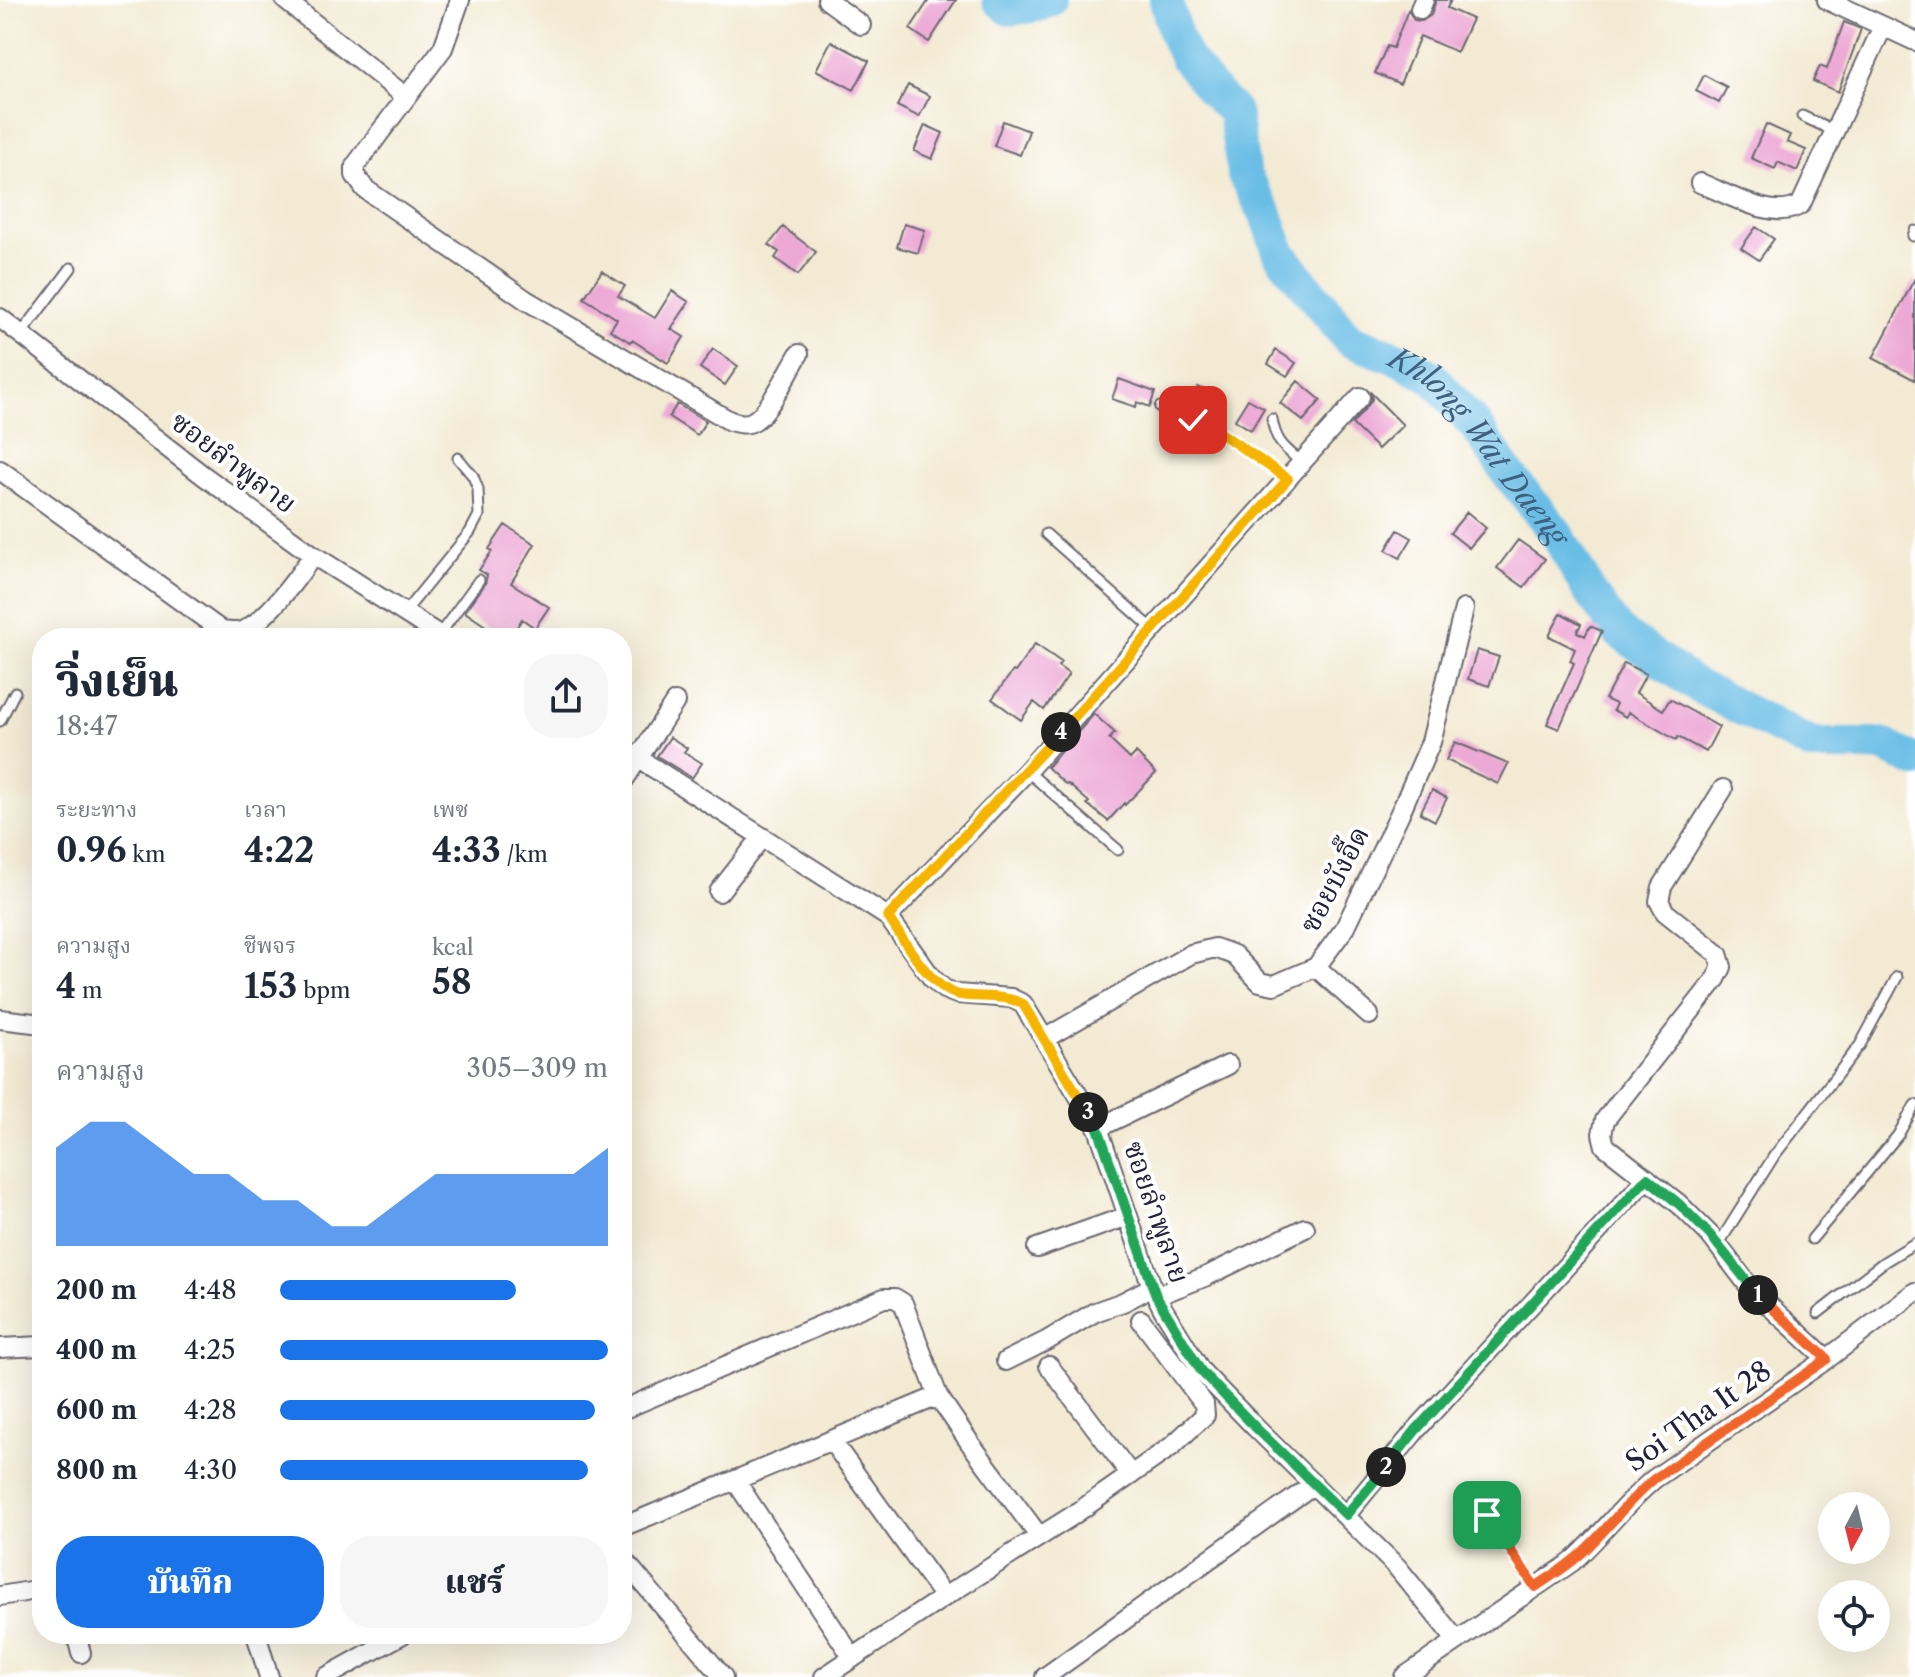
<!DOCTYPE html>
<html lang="th">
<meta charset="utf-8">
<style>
:root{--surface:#fff;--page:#f6f6f7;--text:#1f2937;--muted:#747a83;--accent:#1a73e8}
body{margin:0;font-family:"Libre Caslon Text","Noto Serif Thai",serif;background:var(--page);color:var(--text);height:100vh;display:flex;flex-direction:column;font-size:30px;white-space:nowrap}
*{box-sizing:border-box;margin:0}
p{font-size:26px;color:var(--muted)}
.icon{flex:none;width:44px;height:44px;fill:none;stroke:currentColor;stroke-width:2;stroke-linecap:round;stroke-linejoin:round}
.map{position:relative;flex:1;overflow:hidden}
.panel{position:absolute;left:32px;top:628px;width:600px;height:1016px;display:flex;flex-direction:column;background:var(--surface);border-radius:32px;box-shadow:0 8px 32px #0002}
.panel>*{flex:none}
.needle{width:52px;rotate:187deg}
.fabs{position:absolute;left:1818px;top:1492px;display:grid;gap:16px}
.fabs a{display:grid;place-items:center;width:72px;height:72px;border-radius:50%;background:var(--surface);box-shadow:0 8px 32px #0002;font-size:40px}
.pin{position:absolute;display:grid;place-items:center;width:68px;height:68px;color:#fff;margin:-34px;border-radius:16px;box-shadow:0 4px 12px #0006}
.km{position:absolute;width:40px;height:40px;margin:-20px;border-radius:50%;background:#222;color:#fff;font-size:22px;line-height:40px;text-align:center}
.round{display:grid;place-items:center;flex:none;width:84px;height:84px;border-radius:32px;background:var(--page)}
.head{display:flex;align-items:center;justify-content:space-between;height:136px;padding:0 24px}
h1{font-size:44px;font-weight:800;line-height:60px}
.figures{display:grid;grid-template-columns:repeat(3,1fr);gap:12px;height:136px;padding:8px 24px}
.figures div{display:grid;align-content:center}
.figures b{font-size:34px;font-weight:800}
.figures small{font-size:22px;font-weight:400}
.figures p{font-size:22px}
.chart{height:224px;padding:16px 24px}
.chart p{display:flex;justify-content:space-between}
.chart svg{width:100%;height:144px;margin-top:8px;fill:var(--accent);opacity:.7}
.cta{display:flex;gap:16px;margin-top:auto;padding:16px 24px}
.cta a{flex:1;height:92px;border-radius:32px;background:var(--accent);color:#fff;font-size:32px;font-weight:800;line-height:92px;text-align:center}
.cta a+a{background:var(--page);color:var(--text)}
ul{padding:0 24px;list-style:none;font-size:26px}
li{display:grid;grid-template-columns:128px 96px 1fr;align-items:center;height:60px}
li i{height:20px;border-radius:10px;background:var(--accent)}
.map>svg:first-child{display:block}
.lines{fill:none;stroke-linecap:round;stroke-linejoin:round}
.river{stroke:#6abee6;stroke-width:34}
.building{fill:#eda9d6}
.service-casing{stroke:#6b6870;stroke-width:13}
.minor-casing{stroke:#6b6870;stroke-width:22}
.service{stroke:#fff;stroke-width:9}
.minor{stroke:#fff;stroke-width:18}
.split-1-casing{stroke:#fff;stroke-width:16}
.split-2-casing{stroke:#fff;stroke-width:16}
.split-3-casing{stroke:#fff;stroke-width:16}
.split-4-casing{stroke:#fff;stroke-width:16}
.split-5-casing{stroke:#fff;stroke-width:16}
.split-1{stroke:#f0652b;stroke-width:10}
.split-2{stroke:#22a559;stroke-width:10}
.split-3{stroke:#22a559;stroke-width:10}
.split-4{stroke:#f5b400;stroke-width:10}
.split-5{stroke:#f5b400;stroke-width:10}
.labels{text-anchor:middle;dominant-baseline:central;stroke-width:8;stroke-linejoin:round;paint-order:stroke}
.street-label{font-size:28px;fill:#22223b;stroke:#fff}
.water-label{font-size:30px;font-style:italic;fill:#3f607f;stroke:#fff}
</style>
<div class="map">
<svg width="1915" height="1677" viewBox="0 0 1915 1677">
<rect width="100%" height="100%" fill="#fff"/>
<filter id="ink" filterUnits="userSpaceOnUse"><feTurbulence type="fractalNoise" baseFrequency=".0125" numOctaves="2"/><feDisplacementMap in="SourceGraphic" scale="16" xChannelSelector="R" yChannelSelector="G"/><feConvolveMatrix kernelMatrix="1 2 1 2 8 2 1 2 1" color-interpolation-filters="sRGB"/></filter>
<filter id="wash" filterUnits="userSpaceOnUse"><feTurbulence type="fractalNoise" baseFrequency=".006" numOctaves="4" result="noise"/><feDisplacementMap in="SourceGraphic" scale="32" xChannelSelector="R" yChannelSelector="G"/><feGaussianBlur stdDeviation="1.8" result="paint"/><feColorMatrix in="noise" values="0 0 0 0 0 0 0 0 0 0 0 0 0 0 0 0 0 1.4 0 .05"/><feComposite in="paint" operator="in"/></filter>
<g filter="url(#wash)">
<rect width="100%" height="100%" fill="#f3ead3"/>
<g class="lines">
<g class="river">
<path d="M999 0 1010 9 1039 5 1050 0"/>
<path id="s1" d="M1166 0 1175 34 1186 58 1213 91 1234 112 1244 175 1265 212 1280 254 1349 340 1399 359 1431 376 1475 425 1510 476 1555 531 1589 591 1619 632 1697 686 1812 745H1883L1915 761"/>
</g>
</g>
<g id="blocks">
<path class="building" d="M929 0H956L929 42 910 29Z
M1436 0H1451L1447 8 1472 19 1457 52 1420 36 1400 84 1375 73 1387 46 1393 48 1408 10 1414 20 1422 21 1431 15Z
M1844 22 1861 29 1838 92 1813 81 1820 66 1827 69Z
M831 41 869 61 854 90 816 70Z
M1704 75 1727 87 1719 103 1696 91Z
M908 85 930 96 919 117 897 106Z
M1003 121 1029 131 1020 155 994 146Z
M1766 124 1790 135 1787 142 1806 150 1797 171 1778 162 1775 169 1751 158Z
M925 125 943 133 932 159 914 151Z
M904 224 925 230 918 253 897 247Z
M783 227 816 252 798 275 775 258 779 252 769 245Z
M1756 227 1774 239 1759 260 1741 248Z
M602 271 625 286 618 296 655 318 672 291 689 302 671 329 684 337 668 363 632 340 630 342 610 330 617 319 584 298Z
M1915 278V380L1873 358Z
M713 349 738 366 725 385 700 368Z
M1276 350 1296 363 1287 376 1268 364Z
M1119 379 1155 392 1150 407 1137 402 1136 407 1112 399Z
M1298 381 1321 400 1303 421 1280 403Z
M1198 387 1218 396 1209 414 1190 405Z
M1371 393 1403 425 1378 449 1352 424 1369 404 1372 399Z
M1248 399 1264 408 1251 430 1235 420Z
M677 404 706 421 697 435 669 417Z
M1467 512 1486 528 1469 548 1450 533Z
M505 525 535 544 511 583 549 607 535 628 522 619 510 638H485L490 629 465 612 485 584 487 575 479 570 492 551 489 549Z
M1398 530 1412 538 1400 558 1386 550Z
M1518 540 1545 559 1524 587 1497 568Z
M1561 613 1581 624 1577 632 1585 636 1590 626 1602 631 1559 729 1547 724 1574 663 1570 661 1575 649 1549 636Z
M1035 644 1061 662 1058 666 1069 674 1044 710 1034 702 1021 720 992 699 1013 671 1015 672Z
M1477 650 1499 657 1489 686 1468 679Z
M1624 663 1646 674 1636 693 1663 710 1670 699 1719 727 1706 752 1678 737 1676 740 1628 712 1626 717 1613 710 1616 704 1605 699Z
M1094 714 1115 733 1109 739 1130 759 1136 753 1156 773 1125 805 1124 803 1108 821 1087 804 1089 802 1068 784 1066 785 1047 767Z
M670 737 687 748 684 752 702 763 692 778 657 756Z
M1455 742 1508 764 1498 784 1446 760Z
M1432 790 1447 798 1435 821 1420 813Z"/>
</g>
</g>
<g filter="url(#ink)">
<use href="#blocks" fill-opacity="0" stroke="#6b6870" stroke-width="2"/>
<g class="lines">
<defs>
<path id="service" d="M1802 116 1834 131
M1913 236 1915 231
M21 334 71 268
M1160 407 1219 432 1288 479
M1272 419C1276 443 1284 447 1302 463
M1046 534 1153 629
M404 613 470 532 479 515 478 489 473 476 458 458
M439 635 479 580
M0 721 15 692
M1027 771 1118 850
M1812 1239 1898 1135 1915 1105
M1718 1245 1774 1156 1860 1045 1897 977
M1818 1313 1884 1262 1915 1243
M1487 1515 1535 1587"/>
<path id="minor" d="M285 0 406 97
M460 0 443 48 355 166V175L365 189 526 300 730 421C739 423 747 426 755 420 770 411 789 370 799 354
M827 0 861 25
M1827 0 1915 41
M1420 9 1424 0
M1700 183C1726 193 1776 223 1801 204L1883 26
M0 318 204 476 313 555 444 638
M0 470 222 631C229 632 235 633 242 631 267 621 298 577 313 555
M622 748 888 917 932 978 944 989 957 994 1011 998 1023 1004 1098 1128 1152 1287 1163 1309 1201 1371 1255 1427 1397 1567 1457 1641
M622 783 675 702
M1723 789 1662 887 1659 901 1665 912 1718 954 1722 967 1716 979 1605 1120 1602 1134 1605 1146 1679 1204 1710 1235 1752 1290 1827 1359
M719 892 762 837
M888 917 1027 771 1360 397
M1316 967 1369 1015
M0 1019 42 1024
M1044 1039 1191 954 1215 948 1234 955 1260 982 1274 985 1316 967 1345 928 1400 813 1431 742 1464 609
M1098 1128 1228 1065
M1037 1248 1128 1216
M1156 1296 1207 1276 1305 1228
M0 1348 42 1346
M1006 1361 1048 1340 1095 1312 1123 1302 1152 1287
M1049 1366 1131 1475
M622 1410 884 1298H895L903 1303 938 1396 970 1443 1039 1536
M831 1440 944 1597
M735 1480 853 1658
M1346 1515 1416 1430 1647 1178
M622 1527 938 1396
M622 1558 723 1677
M0 1596 42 1589
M76 1634 81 1653
M256 1634 269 1677
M326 1677 403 1634
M824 1677 944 1597 1072 1516 1172 1446 1205 1415 1204 1404 1141 1320
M1045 1677 1314 1484
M1404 1677 1572 1562C1601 1536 1624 1504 1654 1479L1827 1359 1915 1292"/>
</defs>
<use href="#service" class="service-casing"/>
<use href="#minor" class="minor-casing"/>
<use href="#service" class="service"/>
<use href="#minor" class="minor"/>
</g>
</g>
<g class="lines" filter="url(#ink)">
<defs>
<path id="split-1" d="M1487 1515 1535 1587C1555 1574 1575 1561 1591 1544 1613 1522 1630 1499 1654 1479L1827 1359 1758 1295"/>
<path id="split-2" d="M1386 1467 1416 1430 1647 1178 1679 1204 1710 1235 1758 1295"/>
<path id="split-3" d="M1088 1112 1098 1128 1156 1296 1201 1371 1255 1427 1346 1515 1386 1467"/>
<path id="split-4" d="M1061 732 888 917C904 940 932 991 960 995 982 998 1003 994 1023 1004L1088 1112"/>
<path id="split-5" d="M1061 732 1288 479 1219 432 1193 420"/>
</defs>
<use href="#split-1" class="split-1-casing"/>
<use href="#split-2" class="split-2-casing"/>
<use href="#split-3" class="split-3-casing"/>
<use href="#split-4" class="split-4-casing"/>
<use href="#split-5" class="split-5-casing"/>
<use href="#split-1" class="split-1"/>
<use href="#split-2" class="split-2"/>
<use href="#split-3" class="split-3"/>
<use href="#split-4" class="split-4"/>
<use href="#split-5" class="split-5"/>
</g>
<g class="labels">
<g class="street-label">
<text transform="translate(234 462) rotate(37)">ซอยลำพูลาย</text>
<text transform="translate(1334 879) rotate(-62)">ซอยบังอี๊ด</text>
<text transform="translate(1157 1212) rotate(71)">ซอยลำพูลาย</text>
<text transform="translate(1698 1416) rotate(-35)">Soi Tha It 28</text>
</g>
<g class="water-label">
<text stroke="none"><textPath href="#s1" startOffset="568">Khlong Wat Daeng</textPath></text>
</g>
</g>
</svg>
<div class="fabs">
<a><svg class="needle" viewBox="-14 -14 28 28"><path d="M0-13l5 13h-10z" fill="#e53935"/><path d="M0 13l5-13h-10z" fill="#747a83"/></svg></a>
<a><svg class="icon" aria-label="locate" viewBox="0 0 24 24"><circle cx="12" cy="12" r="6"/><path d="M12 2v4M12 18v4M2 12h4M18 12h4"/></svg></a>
</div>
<div class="pin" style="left:1487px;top:1515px;background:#1e9e55"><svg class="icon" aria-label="arrive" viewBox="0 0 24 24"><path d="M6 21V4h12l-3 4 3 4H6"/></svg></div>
<div class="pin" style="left:1193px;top:420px;background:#d93025"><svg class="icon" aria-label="check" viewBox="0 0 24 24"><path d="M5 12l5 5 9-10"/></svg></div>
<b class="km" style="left:1758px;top:1295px">1</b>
<b class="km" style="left:1386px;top:1467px">2</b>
<b class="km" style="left:1088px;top:1112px">3</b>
<b class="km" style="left:1061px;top:732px">4</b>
<section class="panel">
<div class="head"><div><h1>วิ่งเย็น</h1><p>18:47</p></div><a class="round"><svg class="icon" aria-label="share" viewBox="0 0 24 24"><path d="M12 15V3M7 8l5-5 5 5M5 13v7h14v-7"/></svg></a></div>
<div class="figures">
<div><p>ระยะทาง</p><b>0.96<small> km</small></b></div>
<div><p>เวลา</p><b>4:22</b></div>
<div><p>เพซ</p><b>4:33<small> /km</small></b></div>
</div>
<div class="figures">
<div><p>ความสูง</p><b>4<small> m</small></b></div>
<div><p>ชีพจร</p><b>153<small> bpm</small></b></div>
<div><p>kcal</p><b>58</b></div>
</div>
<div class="chart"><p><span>ความสูง</span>305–309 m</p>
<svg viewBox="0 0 160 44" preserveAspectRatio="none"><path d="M0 44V14L10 6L20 6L30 14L40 22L50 22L60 30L70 30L80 38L90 38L100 30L110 22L120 22L130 22L140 22L150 22L160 14V44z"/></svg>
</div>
<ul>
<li><b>200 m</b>4:48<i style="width:72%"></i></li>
<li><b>400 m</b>4:25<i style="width:100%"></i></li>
<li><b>600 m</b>4:28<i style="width:96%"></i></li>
<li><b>800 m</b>4:30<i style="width:94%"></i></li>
</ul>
<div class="cta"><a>บันทึก</a><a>แชร์</a></div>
</section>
</div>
